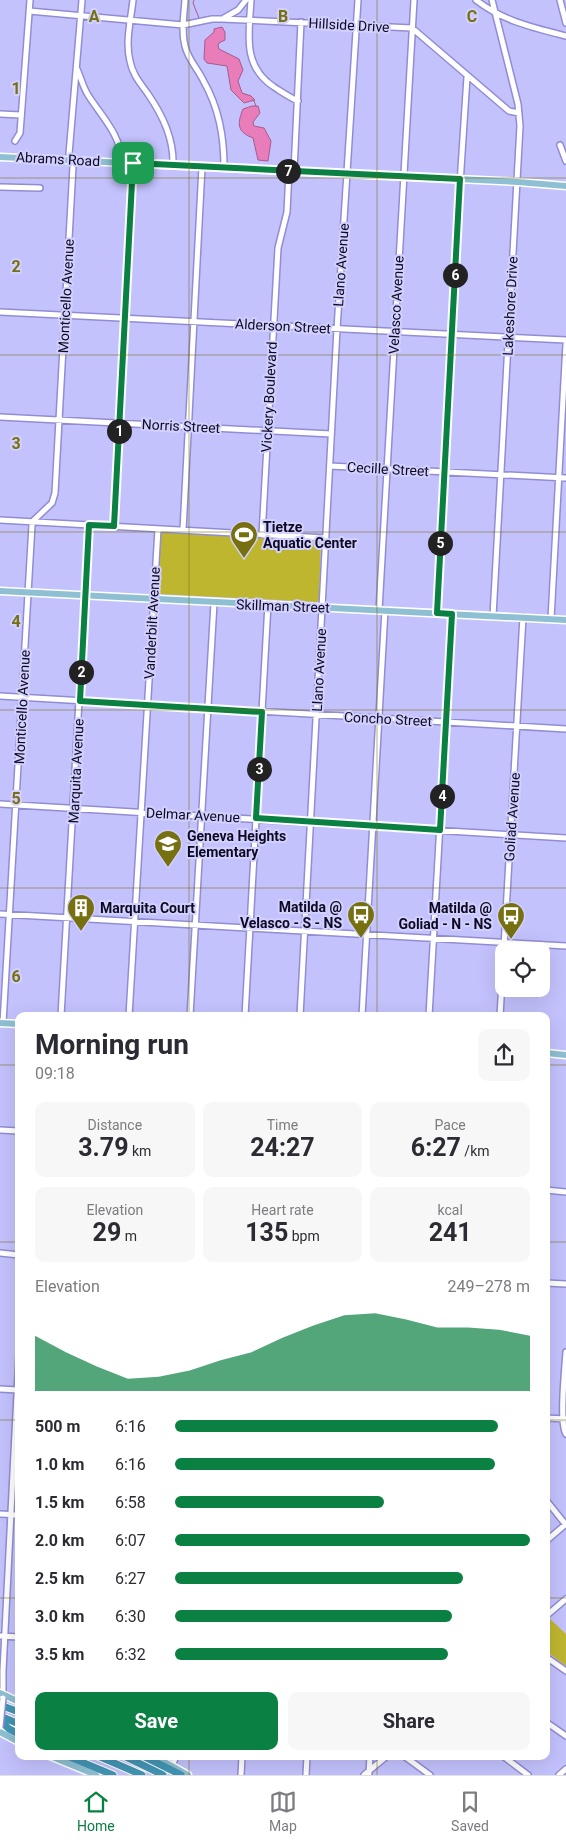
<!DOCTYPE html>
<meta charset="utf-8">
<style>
:root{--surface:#fff;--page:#f7f7f7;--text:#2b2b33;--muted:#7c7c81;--line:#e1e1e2;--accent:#0b8043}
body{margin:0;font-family:Roboto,sans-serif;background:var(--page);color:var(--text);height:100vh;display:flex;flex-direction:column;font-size:19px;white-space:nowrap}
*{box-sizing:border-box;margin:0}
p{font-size:16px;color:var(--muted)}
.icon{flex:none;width:28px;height:28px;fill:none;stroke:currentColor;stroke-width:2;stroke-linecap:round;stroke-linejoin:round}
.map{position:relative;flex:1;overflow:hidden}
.side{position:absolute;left:15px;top:1012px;width:535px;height:748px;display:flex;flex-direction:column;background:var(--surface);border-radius:10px;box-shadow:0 5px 20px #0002}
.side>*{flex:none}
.controls{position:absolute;left:495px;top:942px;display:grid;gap:10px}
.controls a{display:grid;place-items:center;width:55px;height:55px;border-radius:10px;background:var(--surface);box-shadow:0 5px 20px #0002;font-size:25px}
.pin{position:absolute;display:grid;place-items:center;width:42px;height:42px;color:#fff;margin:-21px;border-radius:10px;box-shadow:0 2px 8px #0006}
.km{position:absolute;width:25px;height:25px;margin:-12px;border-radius:50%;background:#222;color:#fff;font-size:14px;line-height:25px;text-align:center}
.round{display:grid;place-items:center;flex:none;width:52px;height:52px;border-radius:10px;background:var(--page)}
.head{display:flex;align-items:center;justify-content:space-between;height:85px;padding:0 20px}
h1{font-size:28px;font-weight:700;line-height:38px}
.stats{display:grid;grid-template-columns:repeat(3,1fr);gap:8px;height:85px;padding:5px 20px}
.stats div{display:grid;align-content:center;border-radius:10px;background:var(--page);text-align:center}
.stats b{font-size:25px;font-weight:700}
.stats small{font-size:14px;font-weight:400}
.stats p{font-size:14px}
.chart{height:140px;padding:10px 20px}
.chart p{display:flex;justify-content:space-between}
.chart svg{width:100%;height:90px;margin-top:5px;fill:var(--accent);opacity:.7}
.cta{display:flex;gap:10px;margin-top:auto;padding:10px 20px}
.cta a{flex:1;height:58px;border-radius:10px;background:var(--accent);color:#fff;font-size:20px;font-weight:700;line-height:58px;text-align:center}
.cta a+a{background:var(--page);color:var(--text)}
ul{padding:0 20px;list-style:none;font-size:16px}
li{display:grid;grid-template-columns:80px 60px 1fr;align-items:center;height:38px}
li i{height:12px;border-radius:6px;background:var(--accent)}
.dock{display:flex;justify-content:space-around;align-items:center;height:70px;border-top:1px solid var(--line);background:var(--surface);font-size:14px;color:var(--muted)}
.dock a{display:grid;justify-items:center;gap:2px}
.dock .active{color:var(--accent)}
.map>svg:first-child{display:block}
.green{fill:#beb62f}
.water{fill:#e87dba;stroke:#a65a8d}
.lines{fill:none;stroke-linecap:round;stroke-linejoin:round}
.stream{stroke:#a65a8d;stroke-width:1}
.minor-casing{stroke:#918dd3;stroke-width:8}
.major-casing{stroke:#fff;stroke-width:9}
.highway-casing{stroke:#fff;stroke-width:9}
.minor{stroke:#fff;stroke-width:5}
.major{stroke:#8ebfd2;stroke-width:6}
.highway{stroke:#4295b4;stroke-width:7}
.minor-bridge-casing{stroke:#918dd3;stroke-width:8;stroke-linecap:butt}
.minor-bridge{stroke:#fff;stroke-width:5}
.route-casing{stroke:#fff;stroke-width:10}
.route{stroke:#0b8043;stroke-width:6}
.grid{fill:none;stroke:#767011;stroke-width:1;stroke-opacity:0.55}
.labels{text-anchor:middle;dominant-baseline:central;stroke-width:4;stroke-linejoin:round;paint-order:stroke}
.street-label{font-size:14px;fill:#0d0923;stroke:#d2d1fe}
.poi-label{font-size:14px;font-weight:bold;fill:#0d0923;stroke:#d2d1fe;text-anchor:start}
.grid-label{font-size:16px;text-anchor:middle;font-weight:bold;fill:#767011;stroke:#d2d1fe;stroke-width:4;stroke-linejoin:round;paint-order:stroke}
</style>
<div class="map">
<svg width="566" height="1775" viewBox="0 0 566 1775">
<rect width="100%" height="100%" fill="#c4c2fd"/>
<path class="green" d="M162 532 321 540 319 600 317 602 158 594 160 534Z
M550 1619 566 1634V1666L546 1651V1623Z"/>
<path class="water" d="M222 27 225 32V40L219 43 218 46 219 49 239 59 243 70 238 81 242 93 251 96 255 100 244 103 231 90 227 66 207 63 204 59 205 40 214 32V29Z
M252 106H258L260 113 253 122 254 126 264 128 271 141 268 161 258 160 253 138C237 132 237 124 243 109Z"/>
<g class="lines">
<path class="stream" d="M194 0 193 3 199 18
M252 100 254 101 256 106"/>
<defs>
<path id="minor" d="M133 0C131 19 125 42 130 61 132 74 141 84 148 94 163 116 174 139 173 166
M185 0C184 15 181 31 185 46 188 59 197 68 203 80 219 108 224 136 224 168
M251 0C249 34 242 66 274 87 282 92 289 97 298 101
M476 0C503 21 534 28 566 36
M492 0 518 104 520 126 493 616
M560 0 566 23
M29 11 183 25 212 19H222L412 28 509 111 519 113
M224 18 238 10 246 0
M77 69C81 78 83 87 88 95 102 117 121 135 122 162
M0 114 21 115
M15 141 20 133 30 0
M560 145 566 161
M294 171 301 22
M0 187 40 188
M0 312 566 340
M0 417 331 434
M330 466 566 478
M0 520 326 538
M114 526 133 163
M183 530 202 167
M262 535 278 248 287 212 289 171
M379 610 414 0
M437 613 460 184 467 77
M551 619 566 344
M0 696 566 729
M0 804 566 838
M0 914 566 946
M61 1016 89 525
M129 1016 158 529
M190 1016 214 603
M245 1016 268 604
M300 1016 337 329 358 0
M362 1016 385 610
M429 1016 452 614
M500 1016 523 617
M3 1023 32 525 33 521 52 503 55 493 73 166 69 154 82 0
M0 1130 19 1131
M546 1190 566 1192
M0 1253 19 1255
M546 1283 566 1284
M566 1352C565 1368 559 1423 566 1434
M0 1389 18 1390
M546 1418 566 1419
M546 1500 566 1525
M0 1514 19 1515
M546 1541 566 1524
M546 1616 566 1599
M0 1636 19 1637
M546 1657 566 1671
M3 1698V1671L19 1354
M546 1722 566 1736
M404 1756 430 1775
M503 1756 528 1775
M172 1766 176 1756
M369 1773 370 1756
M241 1775 242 1756
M306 1775 307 1756
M364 1775 387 1756
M559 1775 566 1769"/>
<path id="major" d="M0 157 518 182 566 186
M0 591 566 620
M0 1023 19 1024
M546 1053 566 1055
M0 1693 19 1702
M0 1732 19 1742
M50 1756 96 1775
M154 1756 188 1775"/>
<path id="highway" d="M0 1705 19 1712
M0 1716 19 1724
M0 1720 9 1729 19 1734
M67 1756 113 1775
M98 1756 142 1775
M124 1756 163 1775
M143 1756 181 1775"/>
</defs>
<use href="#minor" class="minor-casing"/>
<use href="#major" class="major-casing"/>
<use href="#highway" class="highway-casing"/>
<use href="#minor" class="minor"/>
<use href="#major" class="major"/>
<use href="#highway" class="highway"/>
<defs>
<path id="minor-bridge" d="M0 1727 3 1698"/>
</defs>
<use href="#minor-bridge" class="minor-bridge-casing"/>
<use href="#minor-bridge" class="minor-bridge"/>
</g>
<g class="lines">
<defs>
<path id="route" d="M133 163 460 179 437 613 452 614 440 830 256 818 262 712 80 701 89 525 114 526Z"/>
</defs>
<use href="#route" class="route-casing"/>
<use href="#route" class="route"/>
</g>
<path class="grid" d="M189 0V1016M377 0V1016M0 178H566M0 355H566M0 532H566M0 710H566M0 888H566M0 1065H19M546 1065H566M0 1242H19M546 1242H566M0 1420H19M546 1420H566M0 1598H19M546 1598H566M189 1756V1775M377 1756V1775"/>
<defs>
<symbol id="stadium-pin" viewBox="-11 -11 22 30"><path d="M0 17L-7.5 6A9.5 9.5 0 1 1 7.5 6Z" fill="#767011" stroke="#d2d1fe"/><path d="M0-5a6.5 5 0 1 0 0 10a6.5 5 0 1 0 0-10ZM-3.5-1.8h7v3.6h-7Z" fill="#fff"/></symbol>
<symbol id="school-pin" viewBox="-11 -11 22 30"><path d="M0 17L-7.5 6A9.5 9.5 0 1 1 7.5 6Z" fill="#767011" stroke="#d2d1fe"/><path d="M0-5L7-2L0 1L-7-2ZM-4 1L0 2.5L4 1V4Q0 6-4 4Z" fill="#fff"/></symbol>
<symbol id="building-pin" viewBox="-11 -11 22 30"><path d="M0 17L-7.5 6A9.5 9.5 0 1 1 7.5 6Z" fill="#767011" stroke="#d2d1fe"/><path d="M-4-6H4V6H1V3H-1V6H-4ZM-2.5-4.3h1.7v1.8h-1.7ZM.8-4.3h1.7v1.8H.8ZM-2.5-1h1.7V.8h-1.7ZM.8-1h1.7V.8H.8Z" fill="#fff"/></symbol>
<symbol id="bus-pin" viewBox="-11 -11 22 30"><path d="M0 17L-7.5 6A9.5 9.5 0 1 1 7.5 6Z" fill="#767011" stroke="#d2d1fe"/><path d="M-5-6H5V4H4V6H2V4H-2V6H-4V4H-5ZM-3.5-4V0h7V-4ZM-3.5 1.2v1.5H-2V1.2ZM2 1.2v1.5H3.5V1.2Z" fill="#fff"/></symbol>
</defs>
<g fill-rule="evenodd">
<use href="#stadium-pin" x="228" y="519" width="32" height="43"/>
<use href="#school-pin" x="152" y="828" width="32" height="43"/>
<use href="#building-pin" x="65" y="892" width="32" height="43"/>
<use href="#bus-pin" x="345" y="899" width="32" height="43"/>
<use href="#bus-pin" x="495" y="900" width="32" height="43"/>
</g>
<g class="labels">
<g class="street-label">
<text transform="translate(349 25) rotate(3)">Hillside Drive</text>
<text transform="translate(58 159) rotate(3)">Abrams Road</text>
<text transform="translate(341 265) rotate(-86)">Llano Avenue</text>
<text transform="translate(66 296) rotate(-87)">Monticello Avenue</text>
<text transform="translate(396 305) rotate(-87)">Velasco Avenue</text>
<text transform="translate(510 306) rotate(-87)">Lakeshore Drive</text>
<text transform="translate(283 326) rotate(3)">Alderson Street</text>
<text transform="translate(269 397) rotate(-87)">Vickery Boulevard</text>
<text transform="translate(181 426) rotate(3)">Norris Street</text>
<text transform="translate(388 469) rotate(3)">Cecille Street</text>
<text transform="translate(283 606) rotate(2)">Skillman Street</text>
<text transform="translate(152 623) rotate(-87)">Vanderbilt Avenue</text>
<text transform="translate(319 670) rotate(-87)">Llano Avenue</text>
<text transform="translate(22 707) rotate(-87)">Monticello Avenue</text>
<text transform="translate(388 719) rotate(3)">Concho Street</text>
<text transform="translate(76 771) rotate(-87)">Marquita Avenue</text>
<text transform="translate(193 815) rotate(3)">Delmar Avenue</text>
<text transform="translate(512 817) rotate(-86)">Goliad Avenue</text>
</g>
<g class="poi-label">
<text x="263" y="527">Tietze<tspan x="263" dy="16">Aquatic Center</tspan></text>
<text x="187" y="836">Geneva Heights<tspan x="187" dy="16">Elementary</tspan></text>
<text x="342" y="907" text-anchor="end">Matilda @<tspan x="342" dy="16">Velasco - S - NS</tspan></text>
<text x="100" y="908">Marquita Court</text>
<text x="492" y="908" text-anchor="end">Matilda @<tspan x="492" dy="16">Goliad - N - NS</tspan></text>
</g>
</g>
<g class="grid-label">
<text x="94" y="22">A</text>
<text x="283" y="22">B</text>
<text x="472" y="22">C</text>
<text x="16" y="94">1</text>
<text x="16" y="272">2</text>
<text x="16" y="449">3</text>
<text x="16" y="627">4</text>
<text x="16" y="804">5</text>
<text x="16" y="982">6</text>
</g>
</svg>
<div class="controls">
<a><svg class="icon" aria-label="locate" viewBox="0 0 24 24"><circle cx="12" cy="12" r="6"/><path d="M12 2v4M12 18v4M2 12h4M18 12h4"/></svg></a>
</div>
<div class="pin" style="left:133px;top:163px;background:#1e9e55"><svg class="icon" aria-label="arrive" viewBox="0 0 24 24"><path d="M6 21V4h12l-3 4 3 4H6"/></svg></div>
<b class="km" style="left:119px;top:431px">1</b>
<b class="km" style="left:81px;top:672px">2</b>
<b class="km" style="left:259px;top:769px">3</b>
<b class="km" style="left:442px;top:796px">4</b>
<b class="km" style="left:440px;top:543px">5</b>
<b class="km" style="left:455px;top:275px">6</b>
<b class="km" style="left:288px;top:171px">7</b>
<section class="side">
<div class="head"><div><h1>Morning run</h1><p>09:18</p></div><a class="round"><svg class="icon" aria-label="share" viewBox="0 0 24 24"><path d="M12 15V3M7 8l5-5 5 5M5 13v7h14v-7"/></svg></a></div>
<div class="stats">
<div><p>Distance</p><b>3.79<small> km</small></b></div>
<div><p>Time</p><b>24:27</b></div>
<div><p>Pace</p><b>6:27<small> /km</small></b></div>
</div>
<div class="stats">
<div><p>Elevation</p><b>29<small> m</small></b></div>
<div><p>Heart rate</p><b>135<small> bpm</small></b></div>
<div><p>kcal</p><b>241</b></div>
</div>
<div class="chart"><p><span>Elevation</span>249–278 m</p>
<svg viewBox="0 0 160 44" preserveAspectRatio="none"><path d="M0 44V17L10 25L20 32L30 38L40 37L50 34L60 29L70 25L80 18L90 12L100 7L110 6L120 9L130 13L140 13L150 14L160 17V44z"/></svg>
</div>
<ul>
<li><b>500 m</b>6:16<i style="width:91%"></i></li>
<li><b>1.0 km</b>6:16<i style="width:90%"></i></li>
<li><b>1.5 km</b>6:58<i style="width:59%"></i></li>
<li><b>2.0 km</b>6:07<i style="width:100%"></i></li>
<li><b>2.5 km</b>6:27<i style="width:81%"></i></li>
<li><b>3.0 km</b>6:30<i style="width:78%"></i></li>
<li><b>3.5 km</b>6:32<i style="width:77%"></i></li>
</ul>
<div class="cta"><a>Save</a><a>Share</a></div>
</section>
</div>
<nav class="dock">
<a class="active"><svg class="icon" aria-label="home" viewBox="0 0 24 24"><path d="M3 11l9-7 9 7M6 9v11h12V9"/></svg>Home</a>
<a><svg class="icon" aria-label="map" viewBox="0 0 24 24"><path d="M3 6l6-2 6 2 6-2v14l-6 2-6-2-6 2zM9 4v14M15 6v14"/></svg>Map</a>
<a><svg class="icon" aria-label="saved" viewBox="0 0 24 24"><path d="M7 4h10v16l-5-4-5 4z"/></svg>Saved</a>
</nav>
